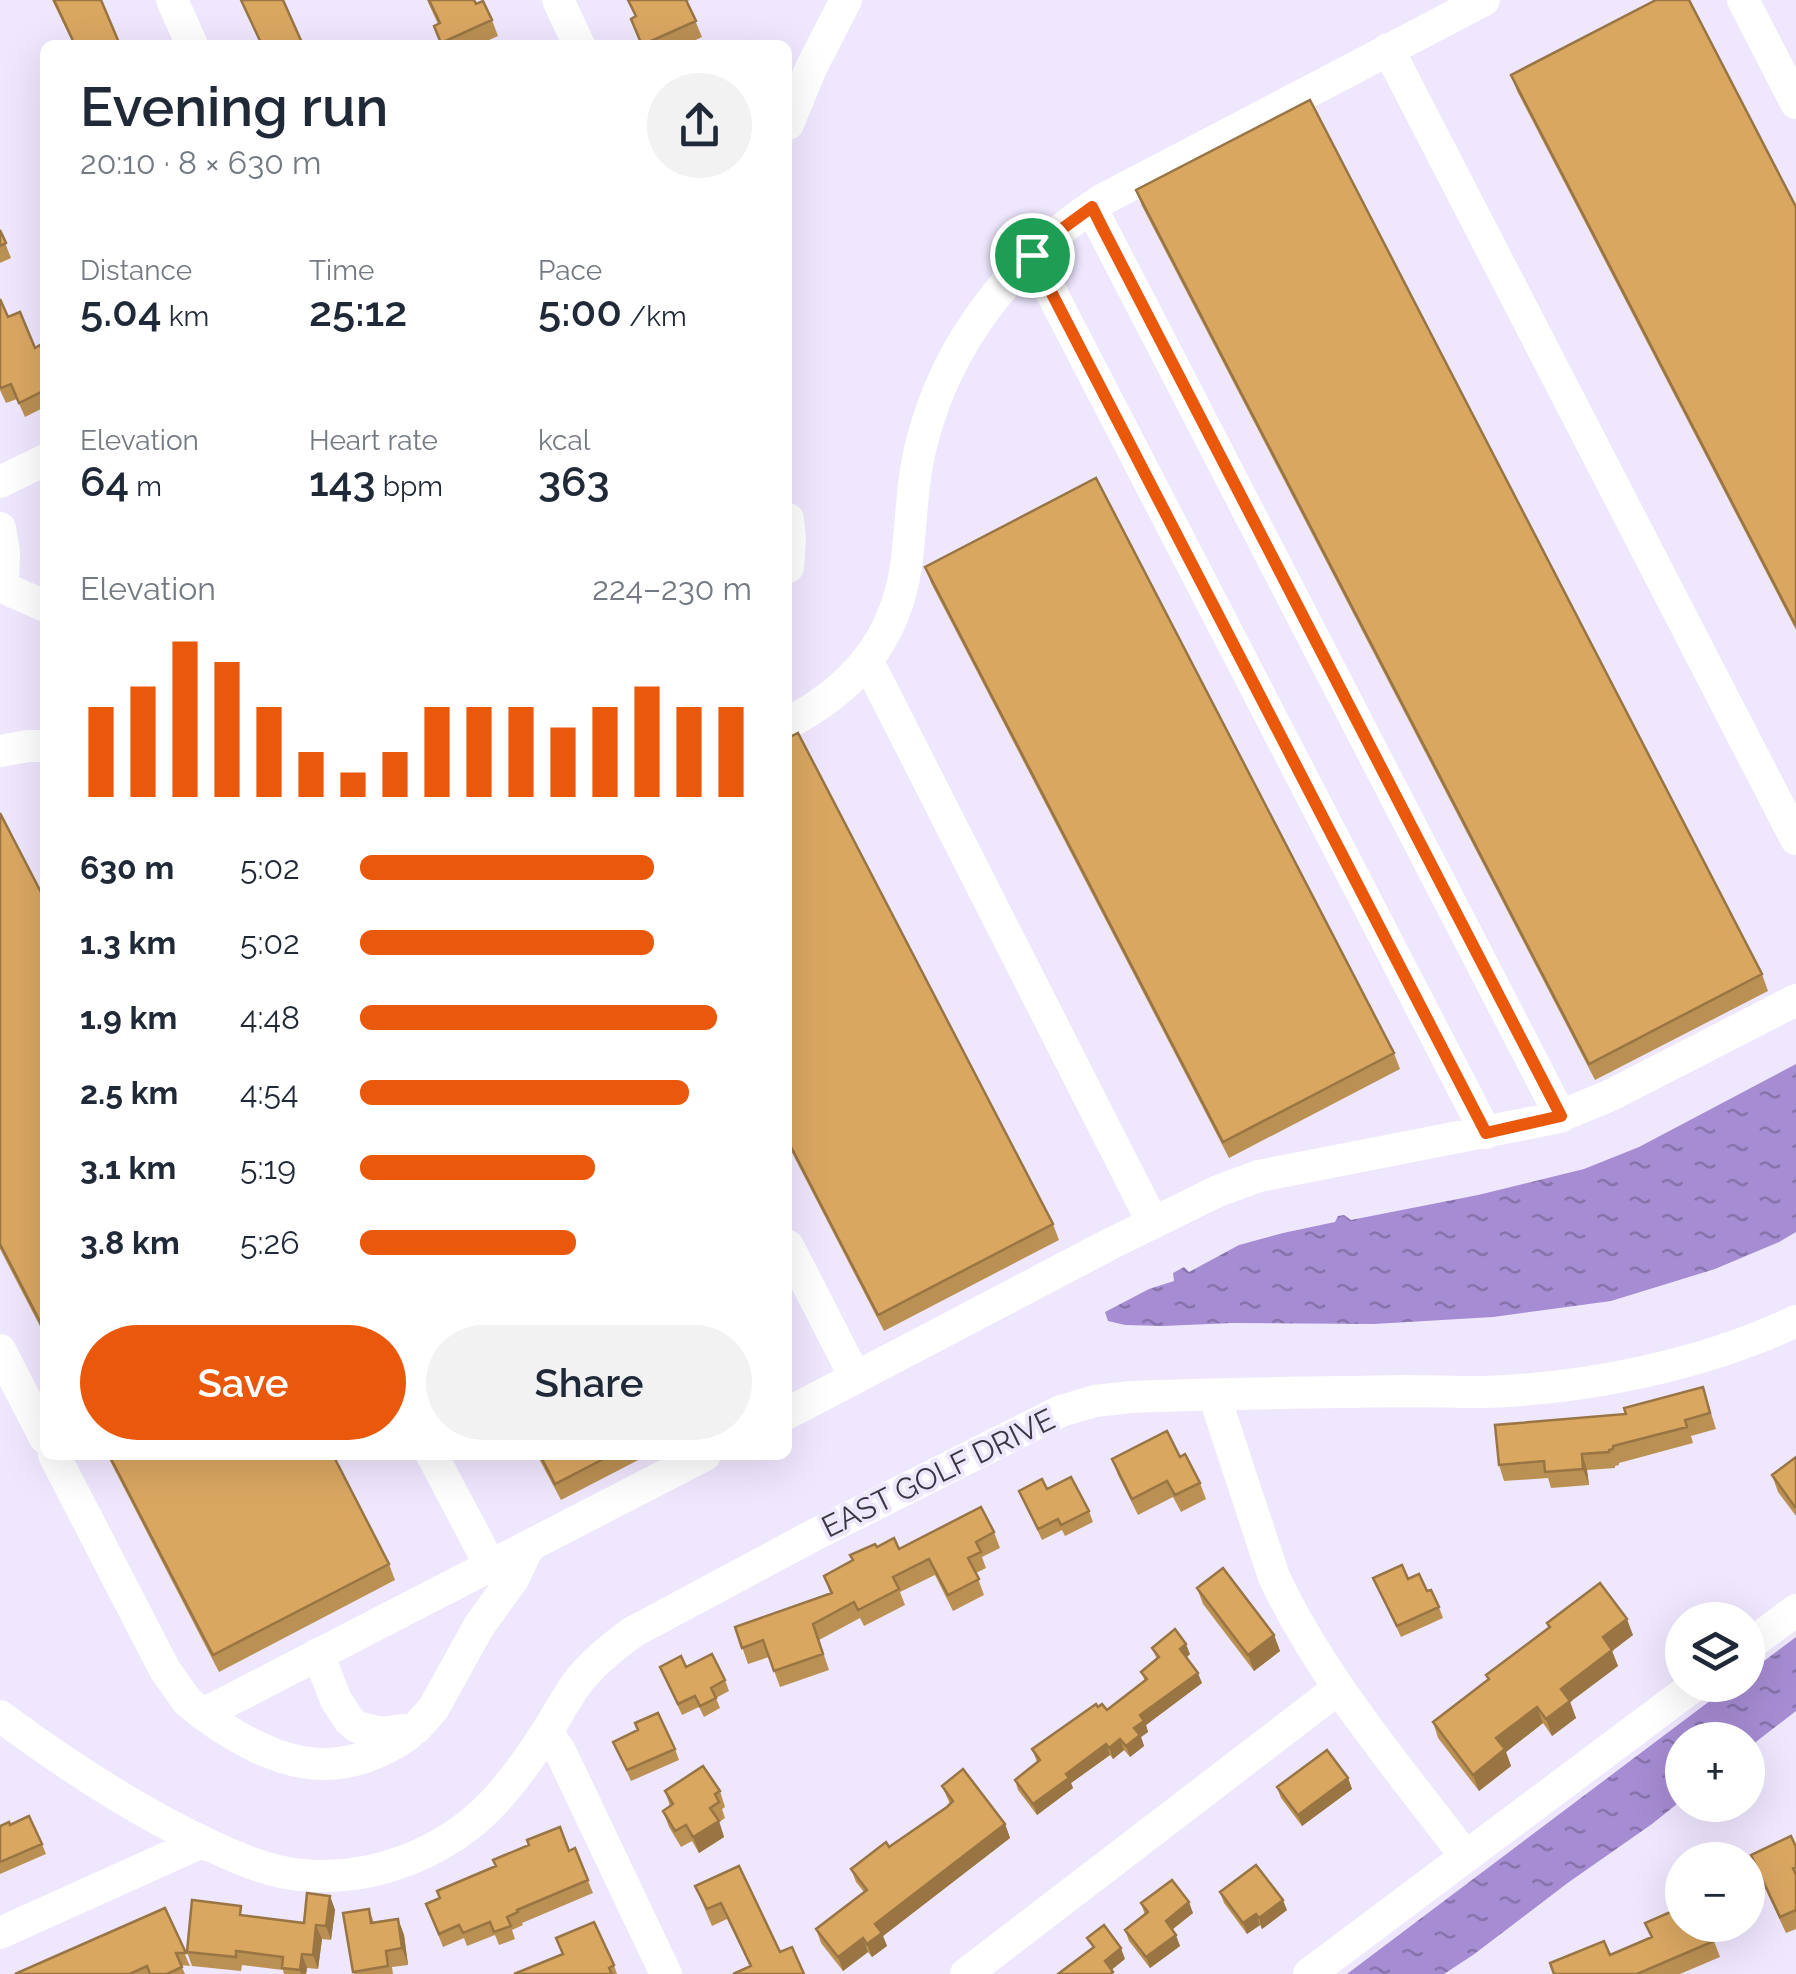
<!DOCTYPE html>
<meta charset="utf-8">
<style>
:root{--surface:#fff;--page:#f2f2f3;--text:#1f2937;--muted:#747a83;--accent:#ea580c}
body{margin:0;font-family:Raleway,sans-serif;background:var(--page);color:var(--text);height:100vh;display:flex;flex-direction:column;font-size:38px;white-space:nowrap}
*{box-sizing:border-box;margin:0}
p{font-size:32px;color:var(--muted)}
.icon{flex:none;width:55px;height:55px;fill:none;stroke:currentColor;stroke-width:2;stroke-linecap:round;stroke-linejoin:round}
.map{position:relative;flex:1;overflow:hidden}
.side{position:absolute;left:40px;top:40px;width:752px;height:1420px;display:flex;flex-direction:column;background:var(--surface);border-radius:15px;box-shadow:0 10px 40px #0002}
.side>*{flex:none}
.fabs{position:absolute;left:1665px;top:1602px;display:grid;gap:20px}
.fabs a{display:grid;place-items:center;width:100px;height:100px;border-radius:50%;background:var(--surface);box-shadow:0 10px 40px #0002;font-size:50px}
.pin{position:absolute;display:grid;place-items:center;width:85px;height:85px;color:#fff;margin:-42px;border:5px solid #fff;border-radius:50%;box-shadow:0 2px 10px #0007}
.round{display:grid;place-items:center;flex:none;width:105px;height:105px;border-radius:52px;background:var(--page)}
.overview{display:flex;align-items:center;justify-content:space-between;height:170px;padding:0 40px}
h1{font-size:55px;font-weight:600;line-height:75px}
.stats{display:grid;grid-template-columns:repeat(3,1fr);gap:15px;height:170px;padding:10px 40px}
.stats div{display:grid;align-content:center}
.stats b{font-size:42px;font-weight:600}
.stats small{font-size:28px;font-weight:400}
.stats p{font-size:28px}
.chart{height:280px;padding:20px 40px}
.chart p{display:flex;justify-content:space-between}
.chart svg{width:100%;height:180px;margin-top:10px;stroke:var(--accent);stroke-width:6}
.button{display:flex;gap:20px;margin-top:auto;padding:20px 40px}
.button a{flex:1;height:115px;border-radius:60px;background:var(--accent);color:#fff;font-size:40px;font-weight:600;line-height:115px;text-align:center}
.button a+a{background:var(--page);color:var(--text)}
ul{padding:0 40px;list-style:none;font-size:32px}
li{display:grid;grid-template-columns:160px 120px 1fr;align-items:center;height:75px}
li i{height:25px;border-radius:12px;background:var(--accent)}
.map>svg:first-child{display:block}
.water{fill:url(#water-ripples)}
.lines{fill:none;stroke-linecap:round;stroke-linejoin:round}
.minor{stroke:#fff;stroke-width:32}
.wall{fill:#bb9053}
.shaded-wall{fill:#997544}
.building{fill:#daa761;stroke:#997544;stroke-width:2.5}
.route-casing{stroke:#fff;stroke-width:20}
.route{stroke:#ea580c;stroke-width:12}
.labels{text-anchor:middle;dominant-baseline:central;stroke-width:8;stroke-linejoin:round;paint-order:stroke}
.street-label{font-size:30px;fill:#3a3642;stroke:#efe7fe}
</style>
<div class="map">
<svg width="1796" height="1974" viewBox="0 0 1796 1974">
<defs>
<pattern id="water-ripples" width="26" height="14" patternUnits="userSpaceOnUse" patternTransform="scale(2.5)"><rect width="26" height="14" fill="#a68cd3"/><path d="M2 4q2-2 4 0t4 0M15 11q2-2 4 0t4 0" fill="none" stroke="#8873ad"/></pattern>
</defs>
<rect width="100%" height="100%" fill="#efe7fe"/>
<path class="water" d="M1796 1064V1232L1779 1242 1715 1269 1611 1301 1493 1317 1374 1324 1232 1323 1163 1326 1125 1325 1108 1321 1105 1312 1149 1289 1174 1281 1173 1273 1184 1267 1189 1272 1239 1245 1283 1233 1335 1222 1338 1216 1344 1215 1351 1220 1478 1195 1584 1169 1639 1147Z
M1796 1637V1711L1748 1748V1740H1682V1800L1652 1824 1569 1882 1473 1955 1444 1974H1347L1731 1685H1748V1673Z"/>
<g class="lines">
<path class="minor" d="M172 0 192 45
M558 0 579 45
M1743 0 1796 103
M1388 49 1796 839
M788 124 811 68 846 0
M1091 207 1561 1117
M1032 255 1486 1133
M0 482 45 460
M788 519 790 540 788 567
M0 528 4 552 3 587
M0 586 45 606
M867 660 1153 1223
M788 723C853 689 895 641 906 566 912 523 911 480 923 438 949 339 1016 256 1102 200L1484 0
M0 751 28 746H45
M788 1246 855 1377
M0 1350 45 1438
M1214 1395 1274 1577C1322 1679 1398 1767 1465 1856
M788 1413 1112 1243 1218 1191 1259 1176 1555 1118 1609 1096 1796 1000
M54 1455 165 1670 187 1701 203 1714 705 1455
M432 1455 490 1565
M1748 1646 1796 1610
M318 1654 336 1700 349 1720 357 1727 381 1733 416 1728 433 1709 479 1626 513 1579 529 1546
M203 1714C270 1763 335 1787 409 1734
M0 1716C65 1764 134 1810 207 1844 237 1858 268 1872 301 1875 373 1882 446 1853 494 1802 515 1779 533 1754 549 1728 560 1711 569 1692 582 1677 597 1659 615 1645 633 1632L816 1534 1061 1411 1095 1401 1131 1397C1221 1393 1310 1393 1400 1391 1428 1391 1456 1392 1484 1392 1584 1389 1705 1365 1796 1321
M547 1732 561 1753 666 1974
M0 1933 202 1842
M966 1974 1339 1688
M1309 1974 1695 1685"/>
</g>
<path class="wall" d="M52 0H101L120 45H74Z
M427 0H474L476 4 492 20 498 36 478 45H441L434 26 438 24Z
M628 0H690L687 1 702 37 685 45H641L631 19 635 17Z
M1511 75 1796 207V630L1517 91Z
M1136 190 1762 974 1768 991 1595 1080 1142 206Z
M0 230 11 258 0 263Z
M0 299 8 317 35 348 45 357V407L25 417 17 399 6 403 0 390Z
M925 567 1394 1053 1400 1069 1229 1158 931 583Z
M788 738 1053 1224 1059 1240 884 1331 788 1145Z
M0 813 45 900V1336L0 1249Z
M1703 1387 1716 1429 1691 1436 1693 1443 1619 1463V1465L1615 1466V1468L1587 1470 1589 1485 1551 1488 1548 1478 1504 1481 1499 1465 1626 1414Z
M107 1455H333L389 1564 395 1580 219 1672Z
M537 1455H648L561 1500Z
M1180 1457 1200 1483 1206 1499 1181 1512 1173 1497 1138 1515 1118 1475 1112 1459Z
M1796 1457V1516L1778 1492 1772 1475Z
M1047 1489 1089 1511 1093 1522 1065 1536 1062 1530 1042 1540 1019 1491Z
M994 1532 1000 1548 982 1557 986 1568 976 1573 984 1595 953 1611 935 1575 900 1592 905 1605 864 1626 860 1618 819 1640 829 1670 780 1687 769 1657 748 1664 735 1627 830 1593 824 1576 877 1547 899 1549Z
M1373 1578 1408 1579 1427 1591 1439 1607 1443 1618 1401 1637Z
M1197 1588 1274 1635 1280 1651 1254 1671 1203 1604Z
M1547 1623 1633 1635 1612 1651 1618 1666 1570 1702 1576 1718 1552 1736 1543 1723 1506 1752 1511 1766 1479 1791 1438 1738 1433 1722 1488 1680 1486 1675 1548 1628Z
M1152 1648 1190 1654 1186 1658 1202 1683 1146 1725 1148 1732 1141 1737 1144 1746 1130 1757 1124 1750 1113 1759 1110 1755 1071 1783 1073 1788 1037 1815 1018 1790 1015 1780 1037 1762 1032 1749 1098 1707 1107 1710 1145 1681 1141 1672 1157 1659Z
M660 1667H686L725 1680 729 1691 716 1698 720 1708 704 1717 699 1707 682 1715Z
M613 1742 675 1749 679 1760 631 1781Z
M1348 1778 1352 1789 1302 1826 1281 1798 1277 1787Z
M942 1786 1005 1824 1010 1838 883 1936 887 1946 872 1957 868 1952 843 1971 821 1943 816 1929 864 1892 856 1882 851 1869 889 1847 950 1804Z
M665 1791H720L725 1807 722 1809 725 1818 719 1822 724 1837 699 1853 692 1841 681 1847 669 1827 663 1811 670 1806Z
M10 1825 42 1844 46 1854 0 1874V1826Z
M1796 1847V1929L1786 1933 1757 1871 1751 1855Z
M575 1848 593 1893 522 1923 523 1925 512 1930 515 1939 499 1945 495 1935 467 1946 464 1938 443 1947 426 1904Z
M739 1866 780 1952 750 1966 727 1919 712 1926 695 1886Z
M1220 1892 1287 1910 1262 1929 1260 1925 1247 1934 1224 1903Z
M330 1896 335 1910 331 1940 322 1939 318 1969 307 1968 306 1974H284L283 1970 242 1965 241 1971 192 1966 187 1952 244 1915 304 1923Z
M1141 1903 1193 1913 1172 1930 1180 1946 1150 1968 1129 1941 1125 1930 1145 1915Z
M165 1908 190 1966 181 1965 185 1974H15Z
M369 1909 374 1923 398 1919 404 1935 408 1965 392 1967 393 1974H354L343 1913Z
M1645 1923 1708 1925 1720 1957 1680 1974H1554L1610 1955 1651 1937Z
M556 1938 614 1965 617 1974H514L562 1954Z"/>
<path class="shaded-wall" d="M1582 1454 1587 1470 1589 1485 1583 1469Z
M1627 1619 1633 1635 1612 1651 1618 1666 1570 1702 1576 1718 1552 1736 1546 1719 1561 1689 1603 1637Z
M1274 1635 1280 1651 1254 1671 1248 1655Z
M1186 1644 1190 1654 1183 1660 1180 1649Z
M1198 1673 1202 1683 1146 1725 1148 1732 1141 1737 1144 1746 1130 1757 1126 1746 1140 1715Z
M1537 1707 1543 1723 1506 1752 1511 1766 1479 1791 1473 1775 1496 1738Z
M1120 1739 1124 1750 1113 1759 1109 1748Z
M1106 1744 1110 1755 1071 1783 1073 1788 1037 1815 1033 1804 1066 1774Z
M1348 1778 1352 1789 1302 1826 1298 1815Z
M719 1821 724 1837 699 1853 693 1837Z
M1005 1824 1010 1838 883 1936 887 1946 872 1957 867 1944 875 1924Z
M330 1896 335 1910 331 1940 326 1926Z
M1283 1900 1287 1910 1262 1929 1259 1918Z
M1189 1902 1193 1913 1170 1931 1166 1921Z
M1256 1914 1260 1925 1247 1934 1243 1923Z
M398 1919 404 1935 408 1965 402 1948Z
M316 1925 322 1939 318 1969 313 1955Z
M1176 1935 1180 1946 1150 1968 1146 1957Z
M863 1938 868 1952 843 1971 838 1957Z
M1121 1948 1125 1959 1109 1972 1105 1961Z
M302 1954 307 1968 306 1974H301L300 1970Z"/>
<path class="building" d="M54 0H101L120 45H75Z
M241 0H283L303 45H262Z
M429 0H474L476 4 483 1 492 20 441 43 434 26 440 23Z
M628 0H686L696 21 642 45 631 19 636 16Z
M1656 0H1689L1796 207V626L1511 75Z
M1310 100 1762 974 1589 1064 1136 190Z
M0 230 6 243 0 246Z
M0 299 8 317 20 312 35 348 40 345 45 357V390L19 403 11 384 1 388 0 386Z
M1096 478 1394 1053 1223 1142 925 567Z
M798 733 1053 1224 878 1315 788 1141V738Z
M0 813 45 900V1331L0 1244Z
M1703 1387 1710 1413 1685 1420 1687 1427 1613 1446V1449L1609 1450V1452L1582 1454 1583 1469 1545 1472 1544 1461 1499 1465 1495 1425 1626 1414 1624 1408Z
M1167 1431 1180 1457 1185 1454 1200 1483 1175 1495 1167 1481 1132 1499 1112 1459Z
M109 1455H333L389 1564 213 1655Z
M540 1455H611L555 1484Z
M1796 1457V1507H1795L1772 1475Z
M1071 1477 1089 1511 1061 1525 1058 1519 1038 1529 1019 1491 1042 1479 1047 1489Z
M981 1507 994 1532 976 1542 981 1552 968 1558 979 1579 948 1595 929 1559 893 1577 899 1589 858 1610 854 1602 813 1624 823 1654 774 1671 763 1640 742 1648 735 1627 832 1593 824 1576 853 1560 850 1555 875 1544 877 1547 894 1538 899 1549Z
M1402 1565 1408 1579 1419 1574 1427 1591 1431 1590 1439 1607 1397 1626 1373 1578Z
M1223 1568 1274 1635 1248 1655 1197 1588Z
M1600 1583 1627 1619 1603 1637 1612 1650 1561 1689 1570 1701 1546 1719 1537 1707 1496 1738 1505 1749 1473 1775 1433 1722 1489 1679 1486 1675 1550 1627 1547 1623Z
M1175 1629 1186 1644 1180 1649 1198 1673 1140 1715 1144 1721 1134 1728 1140 1735 1126 1746 1120 1739 1109 1748 1106 1744 1066 1774 1069 1778 1033 1804 1015 1780 1040 1760 1032 1749 1096 1704 1098 1707 1102 1704 1107 1710 1147 1679 1141 1672 1159 1657 1152 1648Z
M712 1654 725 1680 711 1688 716 1698 700 1706 695 1696 678 1704 660 1667 681 1656 686 1667Z
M658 1713 675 1749 627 1770 613 1742 638 1730 635 1723Z
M1327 1750 1348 1778 1298 1815 1277 1787Z
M703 1766 720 1791 715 1794 719 1802 710 1808 719 1821 693 1837 686 1825 675 1831 663 1811 673 1804 665 1791Z
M963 1769 1005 1824 875 1924 882 1933 867 1944 863 1938 838 1957 816 1929 867 1890 851 1869 886 1842 889 1847 947 1807 953 1801 942 1786Z
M29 1816 42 1844 0 1862V1826L9 1822 10 1825Z
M560 1827 569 1851 575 1848 588 1880 517 1910 518 1912 507 1917 511 1926 494 1932 490 1922 463 1933 459 1925 439 1934 426 1904 440 1898 437 1891 496 1866 493 1860 529 1845 527 1840Z
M1791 1836 1796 1847V1867L1793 1868 1796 1875V1910L1780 1917 1751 1855Z
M1256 1865 1283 1900 1259 1918 1256 1914 1243 1923 1220 1892Z
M739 1866 780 1952 792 1947 804 1974H733L751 1966 721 1903 707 1909 695 1886Z
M1172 1880 1189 1902 1166 1921 1176 1935 1146 1957 1125 1930 1148 1912 1141 1903Z
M307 1893 330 1896 326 1926 316 1925 313 1955 302 1954 300 1970 282 1968 283 1957 236 1951V1957L187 1952 192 1900 241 1906 240 1915 304 1923Z
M1682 1907V1925H1708L1714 1941 1637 1974H1554L1550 1963 1604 1941 1610 1955 1652 1937 1645 1923Z
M165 1908 186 1953H176L182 1967 167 1974H150L147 1966 130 1974H15Z
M369 1909 371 1923 398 1919 402 1948 386 1951 388 1966 353 1972 343 1913Z
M594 1922 614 1965 609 1968 612 1974H514L563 1954 556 1938Z
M1104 1925 1121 1948 1105 1961 1113 1972 1110 1974H1058L1094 1947 1087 1938Z"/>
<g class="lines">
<defs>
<path id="route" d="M1092 207 1102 227 1561 1116 1486 1133 1032 255 1055 234Z"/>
</defs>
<use href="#route" class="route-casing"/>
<use href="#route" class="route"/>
</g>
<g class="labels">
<g class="street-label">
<text transform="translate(938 1473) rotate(-26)">EAST GOLF DRIVE</text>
</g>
</g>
</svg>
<div class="fabs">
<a><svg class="icon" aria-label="layers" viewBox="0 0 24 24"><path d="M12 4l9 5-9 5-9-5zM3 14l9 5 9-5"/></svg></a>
<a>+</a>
<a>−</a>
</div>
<div class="pin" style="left:1032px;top:255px;background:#1e9e55"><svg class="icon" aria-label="arrive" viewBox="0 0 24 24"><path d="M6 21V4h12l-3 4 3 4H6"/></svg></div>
<section class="side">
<div class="overview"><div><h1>Evening run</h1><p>20:10 · 8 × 630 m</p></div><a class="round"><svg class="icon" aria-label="share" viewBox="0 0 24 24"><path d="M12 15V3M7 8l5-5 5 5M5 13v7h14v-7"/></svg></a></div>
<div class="stats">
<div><p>Distance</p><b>5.04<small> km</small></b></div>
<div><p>Time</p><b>25:12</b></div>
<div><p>Pace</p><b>5:00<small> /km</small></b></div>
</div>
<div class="stats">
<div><p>Elevation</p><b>64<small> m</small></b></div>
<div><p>Heart rate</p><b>143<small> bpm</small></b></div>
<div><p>kcal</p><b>363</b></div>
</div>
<div class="chart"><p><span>Elevation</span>224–230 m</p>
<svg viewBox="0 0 160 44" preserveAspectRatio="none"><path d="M5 44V22M15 44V17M25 44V6M35 44V11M45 44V22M55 44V33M65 44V38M75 44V33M85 44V22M95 44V22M105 44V22M115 44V27M125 44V22M135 44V17M145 44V22M155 44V22"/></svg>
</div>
<ul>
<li><b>630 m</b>5:02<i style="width:75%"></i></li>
<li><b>1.3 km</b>5:02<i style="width:75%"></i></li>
<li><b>1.9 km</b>4:48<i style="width:91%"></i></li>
<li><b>2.5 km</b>4:54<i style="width:84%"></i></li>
<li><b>3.1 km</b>5:19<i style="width:60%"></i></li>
<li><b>3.8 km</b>5:26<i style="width:55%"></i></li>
</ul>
<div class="button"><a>Save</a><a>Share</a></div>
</section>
</div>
